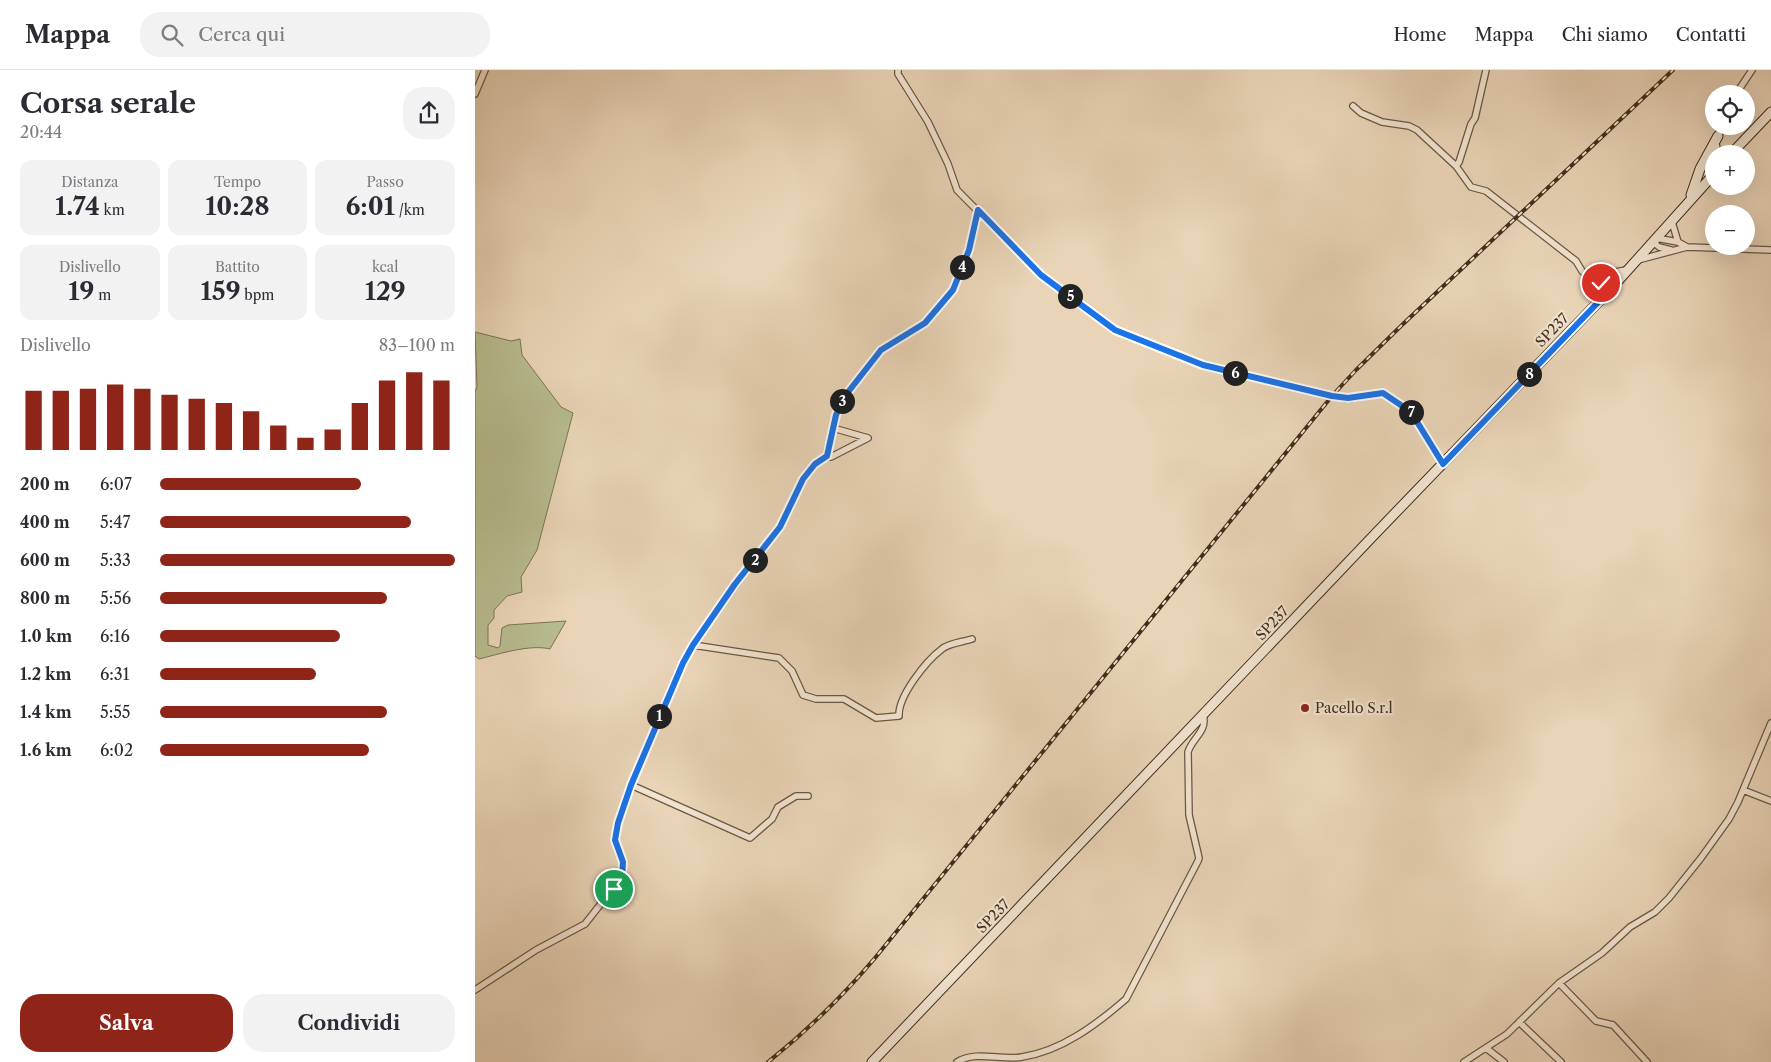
<!DOCTYPE html>
<html lang="it">
<meta charset="utf-8">
<style>
:root{--surface:#fff;--page:#f2f2f3;--text:#2b2b33;--muted:#7c7c81;--line:#e1e1e2;--accent:#8f2418}
body{margin:0;font-family:"Libre Caslon Text",serif;background:var(--page);color:var(--text);height:100vh;display:flex;flex-direction:column;font-size:19px;white-space:nowrap}
*{box-sizing:border-box;margin:0}
p{font-size:16px;color:var(--muted)}
.icon{flex:none;width:28px;height:28px;fill:none;stroke:currentColor;stroke-width:2;stroke-linecap:round;stroke-linejoin:round}
.map{position:relative;flex:1;overflow:hidden}
.drawer{display:flex;flex-direction:column;background:var(--surface);width:475px}
.drawer>*{flex:none}
.fabs{position:absolute;left:1230px;top:15px;display:grid;gap:10px}
.fabs a{display:grid;place-items:center;width:50px;height:50px;border-radius:50%;background:var(--surface);box-shadow:0 5px 20px #0002;font-size:25px}
.pin{position:absolute;display:grid;place-items:center;width:42px;height:42px;color:#fff;margin:-21px;border:2px solid #fff;border-radius:50%;box-shadow:0 1px 5px #0007}
.km{position:absolute;width:25px;height:25px;margin:-12px;border-radius:50%;background:#222;color:#fff;font-size:14px;line-height:25px;text-align:center}
.round{display:grid;place-items:center;flex:none;width:52px;height:52px;border-radius:20px;background:var(--page)}
.head{display:flex;align-items:center;justify-content:space-between;height:85px;padding:0 20px}
h1{font-size:28px;font-weight:800;line-height:38px}
.figures{display:grid;grid-template-columns:repeat(3,1fr);gap:8px;height:85px;padding:5px 20px}
.figures div{display:grid;align-content:center;border-radius:12px;background:var(--page);text-align:center}
.figures b{font-size:25px;font-weight:800}
.figures small{font-size:14px;font-weight:400}
.figures p{font-size:14px}
.chart{height:140px;padding:10px 20px}
.chart p{display:flex;justify-content:space-between}
.chart svg{width:100%;height:90px;margin-top:5px;stroke:var(--accent);stroke-width:6}
.cta{display:flex;gap:10px;margin-top:auto;padding:10px 20px}
.cta a{flex:1;height:58px;border-radius:20px;background:var(--accent);color:#fff;font-size:20px;font-weight:800;line-height:58px;text-align:center}
.cta a+a{background:var(--page);color:var(--text)}
ul{padding:0 20px;list-style:none;font-size:16px}
li{display:grid;grid-template-columns:80px 60px 1fr;align-items:center;height:38px}
li i{height:12px;border-radius:6px;background:var(--accent)}
header{display:flex;align-items:center;gap:30px;box-sizing:border-box;height:70px;padding:0 25px;background:var(--surface);border-bottom:1px solid var(--line)}
header strong{font-size:24px}
nav{display:flex;gap:28px;margin-inline-start:auto;font-size:18px}
.search{width:350px;height:45px;background:var(--page);display:flex;align-items:center;gap:12px;box-sizing:border-box;padding:0 18px;border-radius:20px;color:var(--muted);font-size:19px}
main{display:flex;flex:1;min-height:0}
.map>svg:first-child{display:block}
.green{fill:#b7bc8e;stroke:#7c7454}
.lines{fill:none;stroke-linecap:round;stroke-linejoin:round}
.minor-casing{stroke:#6c5742;stroke-width:8}
.secondary-casing{stroke:#422d1b;stroke-width:11}
.minor{stroke:#f1e3d0;stroke-width:5.5}
.secondary{stroke:#f1e3d0;stroke-width:9}
.rail-casing{stroke:#422d1b;stroke-width:4}
.rail{stroke:#f1e3d0;stroke-width:2;stroke-dasharray:5.5;stroke-linecap:butt}
.route-casing{stroke:#fff;stroke-width:10}
.route{stroke:#1a73e8;stroke-width:6}
.poi-dot{fill:#8f2418;stroke:#f1e3d0;stroke-width:2}
.labels{text-anchor:middle;dominant-baseline:central;stroke-width:4.5;stroke-linejoin:round;paint-order:stroke}
.street-label{font-size:14px;fill:#422d1b;stroke:#f1e3d0}
.poi-label{font-size:14px;fill:#422d1b;stroke:#f1e3d0;text-anchor:start}
</style>
<header>
<strong>Mappa</strong>
<div class="search"><svg class="icon" aria-label="search" viewBox="0 0 24 24"><circle cx="10" cy="10" r="6"/><path d="M15 15l6 6"/></svg>Cerca qui</div>
<nav><a>Home</a><a>Mappa</a><a>Chi siamo</a><a>Contatti</a></nav>
</header>
<main>
<section class="drawer">
<div class="head"><div><h1>Corsa serale</h1><p>20:44</p></div><a class="round"><svg class="icon" aria-label="share" viewBox="0 0 24 24"><path d="M12 15V3M7 8l5-5 5 5M5 13v7h14v-7"/></svg></a></div>
<div class="figures">
<div><p>Distanza</p><b>1.74<small> km</small></b></div>
<div><p>Tempo</p><b>10:28</b></div>
<div><p>Passo</p><b>6:01<small> /km</small></b></div>
</div>
<div class="figures">
<div><p>Dislivello</p><b>19<small> m</small></b></div>
<div><p>Battito</p><b>159<small> bpm</small></b></div>
<div><p>kcal</p><b>129</b></div>
</div>
<div class="chart"><p><span>Dislivello</span>83–100 m</p>
<svg viewBox="0 0 160 44" preserveAspectRatio="none"><path d="M5 44V15M15 44V15M25 44V14M35 44V12M45 44V14M55 44V17M65 44V19M75 44V21M85 44V25M95 44V32M105 44V38M115 44V34M125 44V21M135 44V10M145 44V6M155 44V10"/></svg>
</div>
<ul>
<li><b>200 m</b>6:07<i style="width:68%"></i></li>
<li><b>400 m</b>5:47<i style="width:85%"></i></li>
<li><b>600 m</b>5:33<i style="width:100%"></i></li>
<li><b>800 m</b>5:56<i style="width:77%"></i></li>
<li><b>1.0 km</b>6:16<i style="width:61%"></i></li>
<li><b>1.2 km</b>6:31<i style="width:53%"></i></li>
<li><b>1.4 km</b>5:55<i style="width:77%"></i></li>
<li><b>1.6 km</b>6:02<i style="width:71%"></i></li>
</ul>
<div class="cta"><a>Salva</a><a>Condividi</a></div>
</section>
<div class="map">
<svg width="1296" height="992" viewBox="0 0 1296 992">
<rect width="100%" height="100%" fill="#e9d4b7"/>
<filter id="stains"><feTurbulence type="fractalNoise" baseFrequency=".004" numOctaves="4"/><feColorMatrix values="0 0 0 0 .2 0 0 0 0 .09 0 0 0 0 .02 0 0 0 .5 -.17"/></filter>
<radialGradient id="worn" r=".72"><stop offset=".6" stop-color="#630" stop-opacity="0"/><stop offset="1" stop-color="#630" stop-opacity=".3"/></radialGradient>
<path class="green" d="M0 262 36 271 45 269 47 285 86 337 98 343 62 480 46 507 47 522 32 526 19 540V548L13 555V575L23 578 25 576 27 558 33 555 91 551 75 579C55 574 24 584 4 589L0 586V321L2 317Z"/>
<g class="lines">
<defs>
<path id="minor" d="M423 0V4L453 52 473 94 482 120 566 205 640 260 728 295 857 326 873 329 908 323 936 342 968 393
M0 24 10 0
M1261 24 1277 0
M878 36 886 43 907 52 934 56 942 60 981 96 996 117 1011 121 1101 191 1107 201 1113 207
M1243 66 1246 56
M981 96 984 92 996 54 1000 48 1011 0
M1181 168 1203 172
M1178 172 1184 177 1196 180
M1212 177 1296 180
M1163 190 1212 177 1203 172 1197 152
M1133 222 1126 213 1113 207 1151 200
M351 386 356 387 393 368 358 358
M218 575 304 588 317 601 328 625 341 629H369L401 648 424 646C423 626 451 591 467 579 474 573 488 572 497 569
M156 715 275 768 297 749 303 737 321 726H333
M1268 720 1296 731
M1084 913 1121 951 1138 955 1172 992
M0 920 61 880 110 854 147 807 148 792 140 770 143 753 156 715 207 593 218 575 261 514 305 457 328 409 340 394 351 386 361 345 370 326 406 280 450 253 478 220 494 180 503 140
M1044 952 1086 992
M1011 978 1029 992
M482 992C501 980 527 991 547 987 587 981 622 954 651 929L723 791 724 788 714 745 713 682C717 668 733 661 728 645
M989 992 1032 964 1084 913 1127 883 1155 857 1180 842 1194 828 1226 788 1254 749 1263 732 1296 653"/>
<path id="secondary" d="M1256 84 1296 42
M1239 104 1240 76
M1216 125 1225 99 1243 66
M397 992 900 464 1133 222 1239 104"/>
</defs>
<use href="#minor" class="minor-casing"/>
<use href="#secondary" class="secondary-casing"/>
<use href="#minor" class="minor"/>
<use href="#secondary" class="secondary"/>
<defs>
<path id="rail" d="M293 992C332 961 367 927 400 888L857 326 881 300 927 255 1198 0"/>
</defs>
<use href="#rail" class="rail-casing"/>
<use href="#rail" class="rail"/>
</g>
<g class="lines">
<defs>
<path id="route" d="M139 819 147 807 148 792 140 770 143 753 156 715 208 593 218 575 260 514 305 457 328 409 340 394 352 386 361 345 370 326 406 280 450 253 478 220 494 180 503 140 566 205 640 260 728 295 857 326 873 328 908 323 936 342 968 394 1133 222 1126 213"/>
</defs>
<use href="#route" class="route-casing"/>
<use href="#route" class="route"/>
</g>
<circle class="poi-dot" cx="830" cy="638" r="5"/>
<g class="labels">
<g class="street-label">
<text transform="translate(1077 260) rotate(-46)">SP237</text>
<text transform="translate(797 553) rotate(-47)">SP237</text>
<text transform="translate(518 846) rotate(-46)">SP237</text>
</g>
<g class="poi-label">
<text x="840" y="638">Pacello S.r.l</text>
</g>
</g>
<rect width="100%" height="100%" filter="url(#stains)"/>
<rect width="100%" height="100%" fill="url(#worn)"/>
</svg>
<div class="fabs">
<a><svg class="icon" aria-label="locate" viewBox="0 0 24 24"><circle cx="12" cy="12" r="6"/><path d="M12 2v4M12 18v4M2 12h4M18 12h4"/></svg></a>
<a>+</a>
<a>−</a>
</div>
<div class="pin" style="left:139px;top:819px;background:#1e9e55"><svg class="icon" aria-label="arrive" viewBox="0 0 24 24"><path d="M6 21V4h12l-3 4 3 4H6"/></svg></div>
<div class="pin" style="left:1126px;top:213px;background:#d93025"><svg class="icon" aria-label="check" viewBox="0 0 24 24"><path d="M5 12l5 5 9-10"/></svg></div>
<b class="km" style="left:184px;top:646px">1</b>
<b class="km" style="left:280px;top:490px">2</b>
<b class="km" style="left:367px;top:331px">3</b>
<b class="km" style="left:487px;top:197px">4</b>
<b class="km" style="left:595px;top:226px">5</b>
<b class="km" style="left:760px;top:303px">6</b>
<b class="km" style="left:936px;top:342px">7</b>
<b class="km" style="left:1054px;top:304px">8</b>
</div>
</main>
